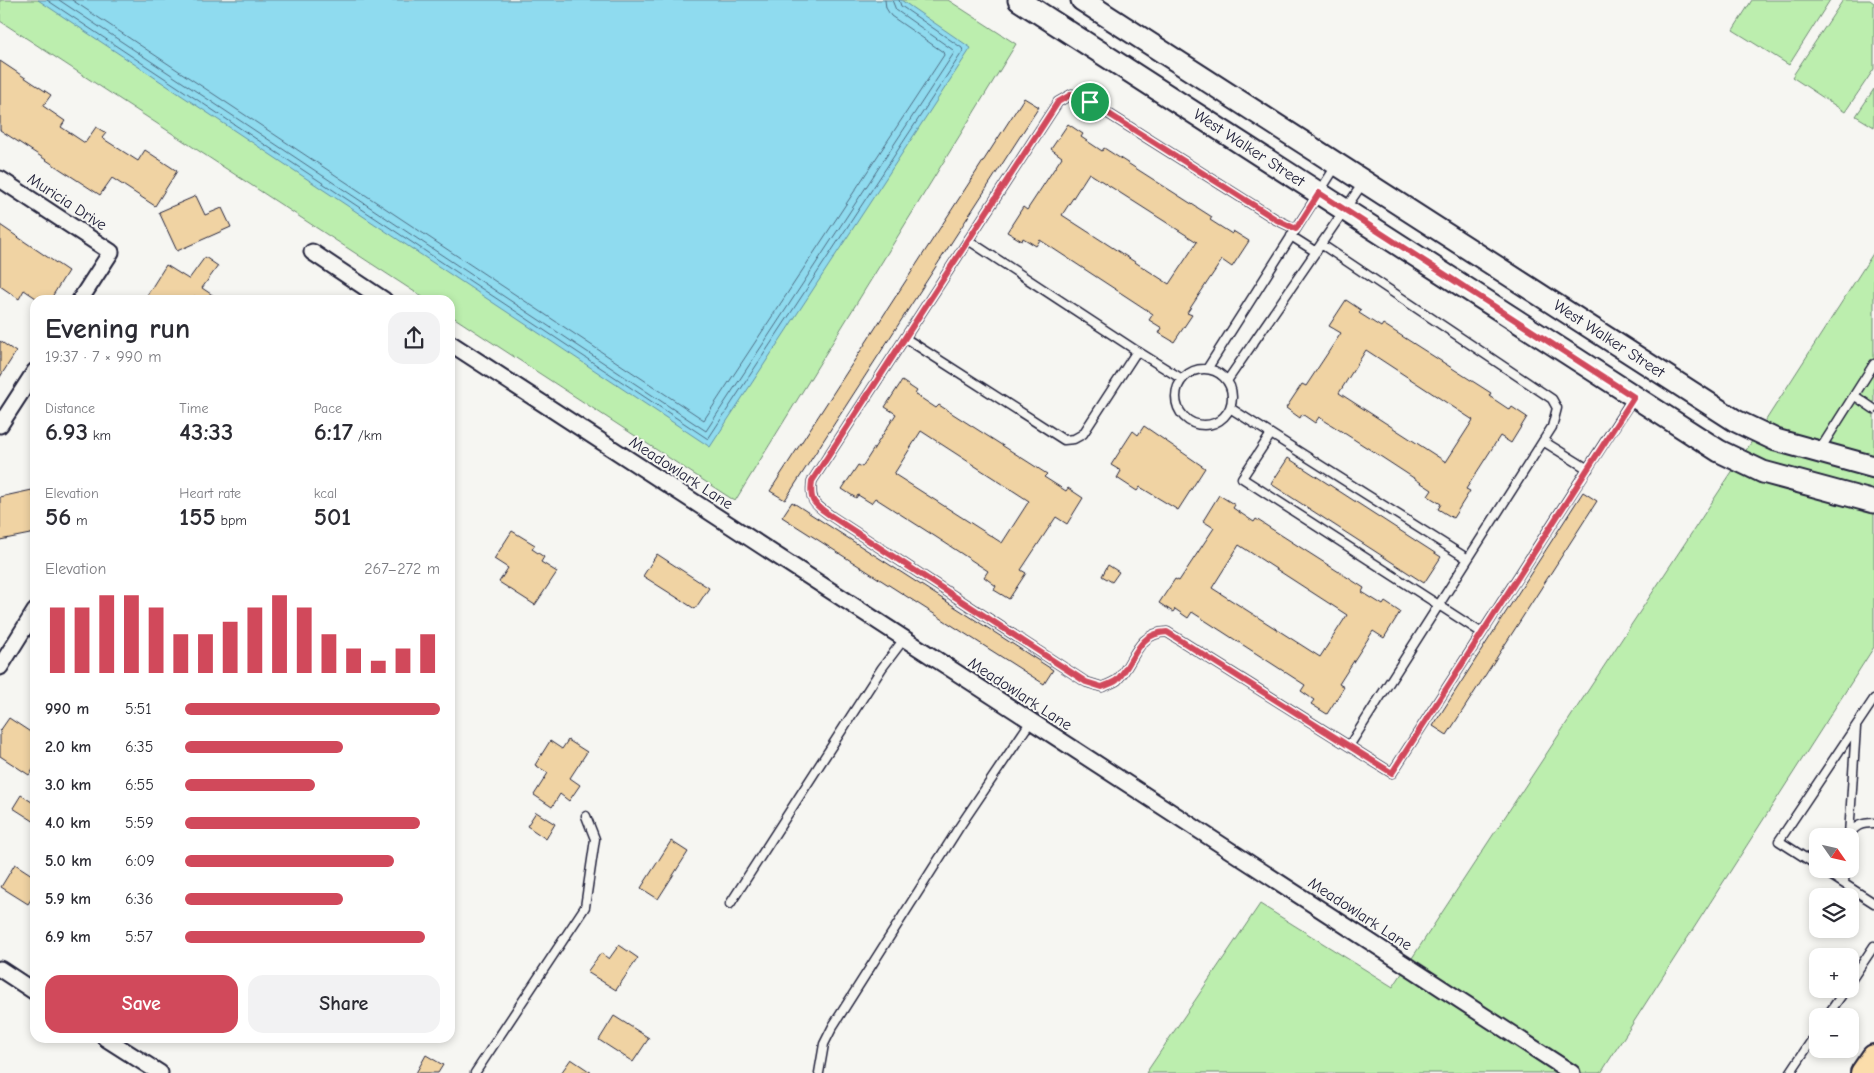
<!DOCTYPE html>
<meta charset="utf-8">
<style>
:root{--surface:#fff;--page:#f2f2f3;--text:#2b2b33;--muted:#7c7c81;--accent:#d1495b}
body{margin:0;font-family:"Comic Neue",sans-serif;background:var(--page);color:var(--text);height:100vh;display:flex;flex-direction:column;font-size:19px;white-space:nowrap}
*{box-sizing:border-box;margin:0}
p{font-size:16px;color:var(--muted)}
.icon{flex:none;width:28px;height:28px;fill:none;stroke:currentColor;stroke-width:2;stroke-linecap:round;stroke-linejoin:round}
.map{position:relative;flex:1;overflow:hidden}
.drawer{position:absolute;left:30px;top:295px;width:425px;height:748px;display:flex;flex-direction:column;background:var(--surface);border-radius:15px;box-shadow:0 2px 8px #0003}
.drawer>*{flex:none}
.needle{width:32px;rotate:124deg}
.tools{position:absolute;left:1809px;top:828px;display:grid;gap:10px}
.tools a{display:grid;place-items:center;width:50px;height:50px;border-radius:10px;background:var(--surface);box-shadow:0 2px 8px #0003;font-size:25px}
.pin{position:absolute;display:grid;place-items:center;width:42px;height:42px;color:#fff;margin:-21px;border:2px solid #fff;border-radius:50%;box-shadow:0 1px 5px #0007}
.round{display:grid;place-items:center;flex:none;width:52px;height:52px;border-radius:15px;background:var(--page)}
.head{display:flex;align-items:center;justify-content:space-between;height:85px;padding:0 15px}
h1{font-size:28px;font-weight:600;line-height:38px}
.metrics{display:grid;grid-template-columns:repeat(3,1fr);gap:8px;height:85px;padding:5px 15px}
.metrics div{display:grid;align-content:center}
.metrics b{font-size:25px;font-weight:600}
.metrics small{font-size:14px;font-weight:400}
.metrics p{font-size:14px}
.chart{height:140px;padding:10px 15px}
.chart p{display:flex;justify-content:space-between}
.chart svg{width:100%;height:90px;margin-top:5px;stroke:var(--accent);stroke-width:6}
.action{display:flex;gap:10px;margin-top:auto;padding:10px 15px}
.action a{flex:1;height:58px;border-radius:15px;background:var(--accent);color:#fff;font-size:20px;font-weight:600;line-height:58px;text-align:center}
.action a+a{background:var(--page);color:var(--text)}
ul{padding:0 15px;list-style:none;font-size:16px}
li{display:grid;grid-template-columns:80px 60px 1fr;align-items:center;height:38px}
li i{height:12px;border-radius:6px;background:var(--accent)}
.map>svg:first-child{display:block}
.green{fill:#bceeae;stroke:#6f8874}
.water{fill:#8fdbef;stroke:#6391a7}
.lines{fill:none;stroke-linecap:round;stroke-linejoin:round}
.shore{stroke:#4e6c83;stroke-width:1}
.building{fill:#f0d3a3;stroke:#22223b;fill-rule:evenodd}
.lane-casing{stroke:#22223b;stroke-width:11}
.street-casing{stroke:#22223b;stroke-width:19}
.secondary-casing{stroke:#22223b;stroke-width:25}
.primary-casing{stroke:#22223b;stroke-width:28}
.lane{stroke:#f6f6f2;stroke-width:8}
.street{stroke:#f6f6f2;stroke-width:15}
.secondary{stroke:#f6f6f2;stroke-width:21}
.primary{stroke:#fbddab;stroke-width:24}
.route-casing{stroke:#fff;stroke-width:10}
.route{stroke:#d1495b;stroke-width:6}
.labels{text-anchor:middle;dominant-baseline:central;stroke-width:4;stroke-linejoin:round;paint-order:stroke}
.street-label{font-size:16px;fill:#22223b;stroke:#f6f6f2}
</style>
<div class="map">
<svg width="1874" height="1073" viewBox="0 0 1874 1073">
<rect width="100%" height="100%" fill="#f6f6f2"/>
<filter id="ink" filterUnits="userSpaceOnUse"><feTurbulence type="fractalNoise" baseFrequency=".02" numOctaves="2"/><feDisplacementMap in="SourceGraphic" scale="10" xChannelSelector="R" yChannelSelector="G"/><feConvolveMatrix kernelMatrix="1 2 1 2 8 2 1 2 1" color-interpolation-filters="sRGB"/></filter>
<g filter="url(#ink)">
<path class="green" d="M0 0H948L1016 44 735 501 450 315V300H427L0 21Z
M1752 0H1830L1789 65 1733 30Z
M1843 0H1870L1874 3V69L1845 112 1792 77Z
M1874 89V127L1856 116Z
M1874 252V647L1601 1073H1146L1260 904 1393 987 1764 423Z"/>
<path class="water" d="M38 0H901L971 48 710 447Z"/>
<g class="lines">
<path class="shore" d="M47 0 708 439 963 51 962 48 901 6 899 0
M59 0 706 431 954 53 953 50 896 10 892 0
M72 0 704 420 944 55 943 52 891 16 886 8 885 0"/>
</g>
<path class="building" d="M0 61 51 95 43 106 65 121 61 127 85 143 96 127 106 133 102 138 138 161 145 150 177 171 155 206 112 178 100 195 0 130Z
M1024 98 1039 107 785 500 770 491Z
M1068 124 1083 134 1081 137 1102 151 1104 148 1212 217 1210 220 1232 234 1233 231 1249 241 1232 267 1222 260 1187 313 1192 315 1174 342 1159 333 1162 328 1149 320 1153 314 1040 240 1036 246 1023 238 1022 241 1007 232 1023 207 1027 210 1062 157 1051 149ZM1089 173 1197 242 1169 284 1062 215Z
M196 196 205 215 222 208 231 227 177 251 159 212Z
M0 225 68 271 50 300H39L24 290 19 299 0 286Z
M205 257 218 266 202 288 220 300H202L194 296 192 300H144L166 265 190 280 189 279Z
M1346 300 1361 310 1359 313 1381 327 1383 324 1491 393 1489 396 1510 410 1512 407 1527 417 1511 443 1500 436 1466 489 1470 491 1453 518 1438 509 1441 504 1428 496 1432 490 1380 456 1319 417 1315 423 1302 414 1300 418 1286 408 1302 384 1306 386 1341 333 1329 326ZM1366 350 1473 420 1446 462 1339 393Z
M0 341 16 352 0 377Z
M902 381 917 391 915 394 936 408 939 405 1047 474 1044 477 1066 491 1068 488 1083 498 1067 524 1056 517 1021 570 1026 573 1009 599 994 590 996 586 984 577 988 571 936 537 875 498 871 503 858 495 856 498 842 489 858 465 862 467 896 414 885 407ZM921 431 1029 501 1002 543 894 474Z
M1144 426 1205 468 1178 510 1140 487 1137 491 1117 478 1121 471 1111 465 1133 431 1138 435Z
M1288 458 1441 557 1424 583 1271 484Z
M32 490 35 505V533L0 540V497Z
M1583 492 1597 501 1447 735 1433 726Z
M1219 495 1235 505 1233 508 1254 522 1256 519 1364 588 1362 592 1383 605 1385 602 1400 612 1384 638 1373 631 1339 684 1344 687 1327 714 1311 704 1314 700 1301 691 1305 685 1192 612 1188 618 1175 609 1173 612 1159 603 1175 579 1179 581 1214 528 1203 521ZM1239 545 1347 615 1320 657 1212 588Z
M792 502 1053 670 1044 684 782 517Z
M512 531 535 545 532 549 544 557 541 562 557 572 535 605 499 582 508 568 494 559Z
M657 554 709 588 695 609 643 576Z
M1108 565 1119 572 1112 582 1102 576Z
M9 718 35 735V767L29 775 0 756V731Z
M568 740 587 752 570 778 580 785 569 801 560 794 552 807 534 795 548 773 535 765 550 741 562 749Z
M21 795 35 804V822L13 808Z
M536 812 555 824 546 839 527 826Z
M671 841 688 852 658 899 641 888Z
M15 864 35 877V893L28 904 1 887Z
M619 945 638 958 616 990 587 972 601 953 609 959Z
M614 1016 649 1038 633 1062 599 1040Z
M426 1055 443 1065 438 1073H416Z
M571 1059 592 1073H561Z"/>
<g class="lines">
<defs>
<path id="lane" d="M1296 229 1277 220 1090 102 1072 94 1058 102 812 481C809 502 815 504 831 516L1086 682 1102 687C1107 685 1113 683 1117 680 1135 662 1136 633 1167 632L1392 773 1633 398
M1291 236 1316 252
M968 240 1137 351
M1321 244 1552 399 1557 408 1552 427 1349 746
M905 338 1064 440 1074 439 1083 434 1137 351 1182 379
M1176 397a28 28 0 1 1 56 0a28 28 0 1 1-56 0Z
M1207 369 1336 166
M1227 381 1363 183
M1855 396 1874 409
M1230 408 1468 559
M1271 434 1242 478 1482 633
M1543 441 1588 469
M1819 451 1874 364
M1849 835 1856 727
M1849 836C1855 825 1862 823 1874 823
M1818 866 1779 841 1874 699
M1821 869 1874 903
M1844 883 1845 869
M730 904 882 668 904 639
M1850 982 1874 946
M1827 1016 1846 989
M475 1073 585 907 595 839 586 816
M819 1073 824 1044 833 1026 958 829 1031 721
M1790 1073 1818 1031"/>
<path id="street" d="M0 179 111 252 80 300
M312 252 384 300
M450 343 1572 1073
M0 425 35 371
M0 667 35 611
M0 969 35 992
M105 1038 160 1073"/>
<path id="secondary" d="M1019 0 1719 451 1763 472 1874 502
M1082 0 1736 421 1776 440 1874 467"/>
<path id="primary" d="M1863 1073 1874 1057"/>
</defs>
<use href="#lane" class="lane-casing"/>
<use href="#street" class="street-casing"/>
<use href="#secondary" class="secondary-casing"/>
<use href="#primary" class="primary-casing"/>
<use href="#lane" class="lane"/>
<use href="#street" class="street"/>
<use href="#secondary" class="secondary"/>
<use href="#primary" class="primary"/>
</g>
</g>
<g class="lines" filter="url(#ink)">
<defs>
<path id="route" d="M1072 94 1090 102 1277 220 1296 229 1319 193 1634 397 1392 773 1167 632C1136 633 1135 662 1117 680 1113 683 1107 685 1102 687L1086 682 831 516C814 504 809 502 812 481L1058 102Z"/>
</defs>
<use href="#route" class="route-casing"/>
<use href="#route" class="route"/>
</g>
<g class="labels">
<g class="street-label">
<text transform="translate(1249 148) rotate(33)">West Walker Street</text>
<text transform="translate(67 202) rotate(33)">Muricia Drive</text>
<text transform="translate(1609 339) rotate(33)">West Walker Street</text>
<text transform="translate(681 473) rotate(33)">Meadowlark Lane</text>
<text transform="translate(1020 694) rotate(33)">Meadowlark Lane</text>
<text transform="translate(1360 914) rotate(33)">Meadowlark Lane</text>
</g>
</g>
</svg>
<div class="tools">
<a><svg class="needle" viewBox="-14 -14 28 28"><path d="M0-13l5 13h-10z" fill="#e53935"/><path d="M0 13l5-13h-10z" fill="#7c7c81"/></svg></a>
<a><svg class="icon" aria-label="layers" viewBox="0 0 24 24"><path d="M12 4l9 5-9 5-9-5zM3 14l9 5 9-5"/></svg></a>
<a>+</a>
<a>−</a>
</div>
<div class="pin" style="left:1090px;top:102px;background:#1e9e55"><svg class="icon" aria-label="arrive" viewBox="0 0 24 24"><path d="M6 21V4h12l-3 4 3 4H6"/></svg></div>
<section class="drawer">
<div class="head"><div><h1>Evening run</h1><p>19:37 · 7 × 990 m</p></div><a class="round"><svg class="icon" aria-label="share" viewBox="0 0 24 24"><path d="M12 15V3M7 8l5-5 5 5M5 13v7h14v-7"/></svg></a></div>
<div class="metrics">
<div><p>Distance</p><b>6.93<small> km</small></b></div>
<div><p>Time</p><b>43:33</b></div>
<div><p>Pace</p><b>6:17<small> /km</small></b></div>
</div>
<div class="metrics">
<div><p>Elevation</p><b>56<small> m</small></b></div>
<div><p>Heart rate</p><b>155<small> bpm</small></b></div>
<div><p>kcal</p><b>501</b></div>
</div>
<div class="chart"><p><span>Elevation</span>267–272 m</p>
<svg viewBox="0 0 160 44" preserveAspectRatio="none"><path d="M5 44V12M15 44V12M25 44V6M35 44V6M45 44V12M55 44V25M65 44V25M75 44V19M85 44V12M95 44V6M105 44V12M115 44V25M125 44V32M135 44V38M145 44V32M155 44V25"/></svg>
</div>
<ul>
<li><b>990 m</b>5:51<i style="width:100%"></i></li>
<li><b>2.0 km</b>6:35<i style="width:62%"></i></li>
<li><b>3.0 km</b>6:55<i style="width:51%"></i></li>
<li><b>4.0 km</b>5:59<i style="width:92%"></i></li>
<li><b>5.0 km</b>6:09<i style="width:82%"></i></li>
<li><b>5.9 km</b>6:36<i style="width:62%"></i></li>
<li><b>6.9 km</b>5:57<i style="width:94%"></i></li>
</ul>
<div class="action"><a>Save</a><a>Share</a></div>
</section>
</div>
